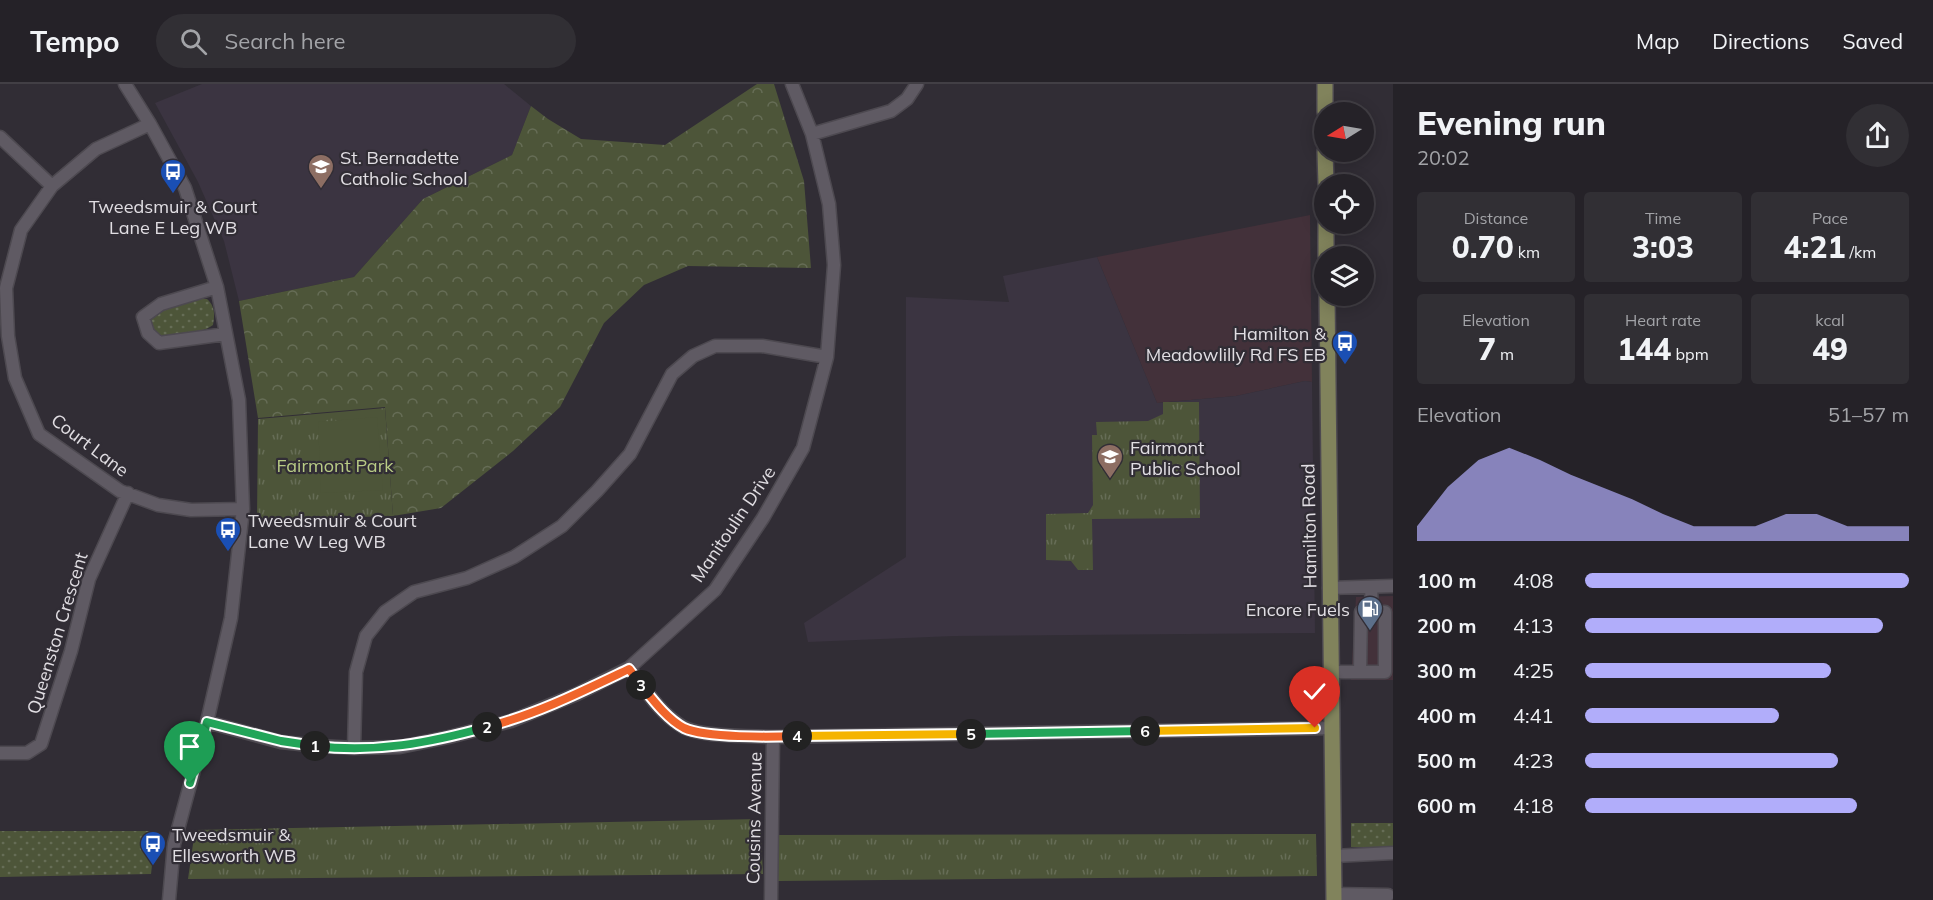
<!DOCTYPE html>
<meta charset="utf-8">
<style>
:root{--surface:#252228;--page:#312f34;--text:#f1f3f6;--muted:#a3a4a8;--line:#423f45;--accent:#b1adfa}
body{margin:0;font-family:Mulish,sans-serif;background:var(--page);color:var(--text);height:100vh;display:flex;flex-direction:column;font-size:22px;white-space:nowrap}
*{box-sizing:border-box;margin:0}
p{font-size:20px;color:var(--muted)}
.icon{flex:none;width:33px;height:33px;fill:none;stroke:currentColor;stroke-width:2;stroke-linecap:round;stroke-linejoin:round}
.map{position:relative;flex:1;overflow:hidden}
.details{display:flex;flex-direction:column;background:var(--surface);width:540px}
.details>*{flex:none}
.needle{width:39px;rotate:259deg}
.buttons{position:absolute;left:1314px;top:18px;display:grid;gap:12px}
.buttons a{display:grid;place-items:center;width:60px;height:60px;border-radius:50%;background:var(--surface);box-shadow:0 3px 15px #0003,0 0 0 2px var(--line);font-size:30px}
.pin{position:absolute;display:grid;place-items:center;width:51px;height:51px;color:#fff;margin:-62px -26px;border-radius:50% 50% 50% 0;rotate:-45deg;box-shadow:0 0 6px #0007}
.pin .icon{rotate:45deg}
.km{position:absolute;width:30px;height:30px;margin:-15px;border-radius:50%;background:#222;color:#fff;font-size:16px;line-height:30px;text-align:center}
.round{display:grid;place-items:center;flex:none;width:63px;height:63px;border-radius:32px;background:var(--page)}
.summary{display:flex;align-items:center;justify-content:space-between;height:102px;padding:0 24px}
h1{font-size:33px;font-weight:800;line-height:45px}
.stats{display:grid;grid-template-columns:repeat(3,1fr);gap:9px;height:102px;padding:6px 24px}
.stats div{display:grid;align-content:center;border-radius:6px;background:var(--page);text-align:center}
.stats b{font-size:30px;font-weight:800}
.stats small{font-size:16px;font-weight:400}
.stats p{font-size:16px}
.chart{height:168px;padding:12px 24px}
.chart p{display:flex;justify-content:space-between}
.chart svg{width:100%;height:108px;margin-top:6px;fill:var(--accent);opacity:.7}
ul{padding:0 24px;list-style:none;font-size:20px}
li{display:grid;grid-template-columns:96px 72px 1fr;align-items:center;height:45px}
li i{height:15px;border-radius:8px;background:var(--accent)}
header{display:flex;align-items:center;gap:36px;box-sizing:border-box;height:84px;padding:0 30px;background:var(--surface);border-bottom:2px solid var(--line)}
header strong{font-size:28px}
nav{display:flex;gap:33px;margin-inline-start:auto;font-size:21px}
.search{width:420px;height:54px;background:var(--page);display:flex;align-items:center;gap:15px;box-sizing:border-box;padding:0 21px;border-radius:33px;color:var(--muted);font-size:22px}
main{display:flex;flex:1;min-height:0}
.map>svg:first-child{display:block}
.commercial{fill:#43313a}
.built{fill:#3b3441}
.grass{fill:url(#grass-dots)}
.forest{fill:url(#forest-crowns)}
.park{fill:url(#park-tufts)}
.pitch{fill:#4d5539}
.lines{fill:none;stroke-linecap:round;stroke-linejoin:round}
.minor-casing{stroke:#4d4950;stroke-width:15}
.major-casing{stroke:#4d4950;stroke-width:18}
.minor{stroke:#5f5a63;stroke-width:12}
.major{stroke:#81835c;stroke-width:15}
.split-1-casing{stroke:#fff;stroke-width:12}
.split-2-casing{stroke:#fff;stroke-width:12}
.split-3-casing{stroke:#fff;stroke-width:12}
.split-4-casing{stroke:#fff;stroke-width:12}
.split-5-casing{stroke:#fff;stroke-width:12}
.split-6-casing{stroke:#fff;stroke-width:12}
.split-7-casing{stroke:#fff;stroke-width:12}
.split-1{stroke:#22a559;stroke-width:8}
.split-2{stroke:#22a559;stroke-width:8}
.split-3{stroke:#f0652b;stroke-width:8}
.split-4{stroke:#f0652b;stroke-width:8}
.split-5{stroke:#f5b400;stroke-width:8}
.split-6{stroke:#22a559;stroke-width:8}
.split-7{stroke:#f5b400;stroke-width:8}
.labels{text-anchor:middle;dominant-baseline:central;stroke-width:4.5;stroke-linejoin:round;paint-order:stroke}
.poi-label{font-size:18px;fill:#e1dee3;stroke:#312d35;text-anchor:start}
.street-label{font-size:18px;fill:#e1dee3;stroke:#312d35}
.park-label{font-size:18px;fill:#b8cb85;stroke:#312d35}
</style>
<header>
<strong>Tempo</strong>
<div class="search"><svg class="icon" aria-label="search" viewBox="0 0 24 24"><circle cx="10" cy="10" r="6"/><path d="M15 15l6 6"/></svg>Search here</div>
<nav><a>Map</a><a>Directions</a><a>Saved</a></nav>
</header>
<main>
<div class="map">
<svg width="1393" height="816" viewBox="0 0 1393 816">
<defs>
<pattern id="grass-dots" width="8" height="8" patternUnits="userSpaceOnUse" patternTransform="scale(1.5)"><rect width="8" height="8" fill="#4d5539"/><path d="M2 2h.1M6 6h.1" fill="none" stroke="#666d56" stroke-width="1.8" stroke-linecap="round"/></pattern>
<pattern id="forest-crowns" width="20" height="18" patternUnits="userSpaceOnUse" patternTransform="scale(1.5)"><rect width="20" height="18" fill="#4d5539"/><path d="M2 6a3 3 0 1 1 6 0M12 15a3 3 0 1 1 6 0" fill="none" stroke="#666d56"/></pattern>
<pattern id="park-tufts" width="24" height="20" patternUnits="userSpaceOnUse" patternTransform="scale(1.5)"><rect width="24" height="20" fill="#4d5539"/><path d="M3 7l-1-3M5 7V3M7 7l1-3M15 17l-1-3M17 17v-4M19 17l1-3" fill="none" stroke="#666d56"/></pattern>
</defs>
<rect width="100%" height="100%" fill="#312d35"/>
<path class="commercial" d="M1310 131 1312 298 1305 297 1236 312 1157 319 1097 173Z
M1393 512V596H1351L1356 513Z"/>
<path class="built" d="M202 0H504L531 22 512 71 423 115 354 193 239 217 224 157 198 98 155 19Z
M1097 173 1157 319 1236 312 1305 297 1312 298 1315 549 954 552 808 558 804 539 906 473V213L1009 218 1003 192Z"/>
<path class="grass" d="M200 215H207C215 222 215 231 213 241 205 247 195 248 185 251 169 254 149 259 151 234L162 225Z
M1351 739H1393V764L1351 763Z
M0 747H156L151 790 0 793Z"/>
<path class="forest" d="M757 0H774L804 97 811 184 688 182 644 201 604 239 560 323 513 367 441 424 393 432 385 323 258 334 239 217 354 193 423 115 512 71 531 22 548 35 581 55 665 61Z"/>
<path class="park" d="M1163 318H1199L1200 434 1092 435 1093 486H1078L1071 477 1046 476V430L1088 429 1093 421 1092 351H1097L1096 338 1148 337 1163 330Z
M385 324 393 432 257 436 258 335Z
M760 735 763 790 188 795 195 746Z
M1316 750 1317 792 778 797 779 751Z"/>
<path class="pitch" d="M377 333 383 406 321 409 318 338Z"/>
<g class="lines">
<defs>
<path id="minor" d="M125 0 150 40 185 104 217 203 239 316 243 425 231 534 207 638 174 760 169 816
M150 40 96 65 52 102 21 146 6 204 8 252 15 294 39 350 120 407 158 421 191 426 243 425
M812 50 891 27 907 15 917 0
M0 53 52 102
M217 203 161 220 143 233 148 249 159 259 226 250
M1329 504 1393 502
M629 584C645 605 660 630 683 643 701 653 752 652 773 653L1331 644
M1330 588H1385V528L1372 529 1371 503
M1360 588 1361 528 1372 529
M207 638 281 658 319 662 354 664 400 663 449 653 511 637 577 610 629 584 715 506 763 434 803 364 827 273 834 181 829 120 812 50 792 0
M354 664 356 588 366 552 385 528 414 508 467 494 514 473 562 442 597 407 630 370 672 290 693 272 715 262H762L827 273
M0 669H27L41 660 71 567 89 495 128 409
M1334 772 1393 769
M1334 810 1388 811
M771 816 773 653"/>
<path id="major" d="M1325 0V28
M1325 68 1326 100
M1326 140V172
M1327 212 1334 816"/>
</defs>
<use href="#minor" class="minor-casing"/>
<use href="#major" class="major-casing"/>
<use href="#minor" class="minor"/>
<use href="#major" class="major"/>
</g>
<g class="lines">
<defs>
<path id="split-1" d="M190 699 207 638 281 657 315 662"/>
<path id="split-2" d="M315 662C376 669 429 659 487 643"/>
<path id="split-3" d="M487 643C537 630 583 607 629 585L641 601"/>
<path id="split-4" d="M641 601C653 616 667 635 684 644 706 654 771 653 797 652"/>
<path id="split-5" d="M797 652 971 650"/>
<path id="split-6" d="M971 650 1145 647"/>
<path id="split-7" d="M1145 647 1315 644"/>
</defs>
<use href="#split-1" class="split-1-casing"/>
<use href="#split-2" class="split-2-casing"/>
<use href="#split-3" class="split-3-casing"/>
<use href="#split-4" class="split-4-casing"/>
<use href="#split-5" class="split-5-casing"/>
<use href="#split-6" class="split-6-casing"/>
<use href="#split-7" class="split-7-casing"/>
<use href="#split-1" class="split-1"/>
<use href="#split-2" class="split-2"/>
<use href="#split-3" class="split-3"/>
<use href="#split-4" class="split-4"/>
<use href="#split-5" class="split-5"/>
<use href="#split-6" class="split-6"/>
<use href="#split-7" class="split-7"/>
</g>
<defs>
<symbol id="school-pin" viewBox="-11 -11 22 30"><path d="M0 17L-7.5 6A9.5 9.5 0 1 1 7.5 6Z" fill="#8d6e63" stroke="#312d35"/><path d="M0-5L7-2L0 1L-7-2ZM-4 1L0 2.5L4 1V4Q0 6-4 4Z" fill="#fff"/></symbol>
<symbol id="bus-pin" viewBox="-11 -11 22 30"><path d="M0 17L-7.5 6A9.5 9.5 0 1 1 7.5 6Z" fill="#1a4fb4" stroke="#312d35"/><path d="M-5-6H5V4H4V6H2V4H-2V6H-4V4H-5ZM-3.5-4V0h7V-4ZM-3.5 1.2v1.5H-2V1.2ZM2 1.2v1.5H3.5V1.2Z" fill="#fff"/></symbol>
<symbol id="fuel-pin" viewBox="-11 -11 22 30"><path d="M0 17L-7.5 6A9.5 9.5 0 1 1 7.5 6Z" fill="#5c6f8a" stroke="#312d35"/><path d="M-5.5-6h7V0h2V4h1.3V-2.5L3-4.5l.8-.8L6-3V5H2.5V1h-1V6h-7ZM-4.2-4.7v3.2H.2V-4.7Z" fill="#fff"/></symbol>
</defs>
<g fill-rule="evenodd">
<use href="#school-pin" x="306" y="68" width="30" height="40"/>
<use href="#bus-pin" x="158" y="73" width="30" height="40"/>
<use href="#bus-pin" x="1330" y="244" width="30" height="40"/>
<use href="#school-pin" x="1095" y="358" width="30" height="40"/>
<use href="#bus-pin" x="213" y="431" width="30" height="40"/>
<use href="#fuel-pin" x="1355" y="510" width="30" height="40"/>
<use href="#bus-pin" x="138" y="745" width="30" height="40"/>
</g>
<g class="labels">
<g class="poi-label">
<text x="340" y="73">St. Bernadette<tspan x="340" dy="21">Catholic School</tspan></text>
<text x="173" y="122" text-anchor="middle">Tweedsmuir &amp; Court<tspan x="173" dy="21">Lane E Leg WB</tspan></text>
<text x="1326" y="249" text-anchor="end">Hamilton &amp;<tspan x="1326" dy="21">Meadowlilly Rd FS EB</tspan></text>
<text x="1130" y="363">Fairmont<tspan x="1130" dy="21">Public School</tspan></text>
<text x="248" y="436">Tweedsmuir &amp; Court<tspan x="248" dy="21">Lane W Leg WB</tspan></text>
<text x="1350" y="525" text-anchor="end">Encore Fuels</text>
<text x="172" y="750">Tweedsmuir &amp;<tspan x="172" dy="21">Ellesworth WB</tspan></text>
</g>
<g class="street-label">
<text transform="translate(90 361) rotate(37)">Court Lane</text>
<text transform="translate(733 440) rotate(-56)">Manitoulin Drive</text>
<text transform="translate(1309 442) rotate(-91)">Hamilton Road</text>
<text transform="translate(57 549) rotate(-73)">Queenston Crescent</text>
<text transform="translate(754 734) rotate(-89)">Cousins Avenue</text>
</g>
<g class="park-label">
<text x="335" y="381">Fairmont Park</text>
</g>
</g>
</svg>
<div class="buttons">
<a><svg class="needle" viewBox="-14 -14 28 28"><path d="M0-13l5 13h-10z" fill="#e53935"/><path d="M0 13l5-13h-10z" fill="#a3a4a8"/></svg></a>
<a><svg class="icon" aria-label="locate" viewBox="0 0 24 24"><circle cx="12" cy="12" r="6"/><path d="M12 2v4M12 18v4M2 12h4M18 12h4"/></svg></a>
<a><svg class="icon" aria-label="layers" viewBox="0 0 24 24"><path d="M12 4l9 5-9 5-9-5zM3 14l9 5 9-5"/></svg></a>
</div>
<div class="pin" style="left:190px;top:699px;background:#1e9e55"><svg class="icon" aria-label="arrive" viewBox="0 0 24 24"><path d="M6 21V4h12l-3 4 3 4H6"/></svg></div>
<div class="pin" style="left:1315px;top:644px;background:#d93025"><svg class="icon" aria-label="check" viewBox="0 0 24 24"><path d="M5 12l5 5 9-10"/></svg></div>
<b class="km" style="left:315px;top:662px">1</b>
<b class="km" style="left:487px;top:643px">2</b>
<b class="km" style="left:641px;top:601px">3</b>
<b class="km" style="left:797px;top:652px">4</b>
<b class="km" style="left:971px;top:650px">5</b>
<b class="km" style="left:1145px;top:647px">6</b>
</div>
<section class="details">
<div class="summary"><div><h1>Evening run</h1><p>20:02</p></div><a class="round"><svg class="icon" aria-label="share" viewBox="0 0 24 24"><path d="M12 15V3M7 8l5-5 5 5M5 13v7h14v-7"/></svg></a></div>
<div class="stats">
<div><p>Distance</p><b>0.70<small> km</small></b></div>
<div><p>Time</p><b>3:03</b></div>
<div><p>Pace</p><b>4:21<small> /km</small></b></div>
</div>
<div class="stats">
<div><p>Elevation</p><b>7<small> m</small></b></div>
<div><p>Heart rate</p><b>144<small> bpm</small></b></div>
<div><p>kcal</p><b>49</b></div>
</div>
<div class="chart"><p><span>Elevation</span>51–57 m</p>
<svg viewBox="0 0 160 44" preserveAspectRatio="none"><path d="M0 44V38L10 22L20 11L30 6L40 11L50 17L60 22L70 27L80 33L90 38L100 38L110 38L120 33L130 33L140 38L150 38L160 38V44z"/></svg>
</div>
<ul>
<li><b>100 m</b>4:08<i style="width:100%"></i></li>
<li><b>200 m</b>4:13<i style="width:92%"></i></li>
<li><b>300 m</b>4:25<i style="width:76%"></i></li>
<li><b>400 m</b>4:41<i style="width:60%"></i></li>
<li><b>500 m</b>4:23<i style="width:78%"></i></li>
<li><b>600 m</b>4:18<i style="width:84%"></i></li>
</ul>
</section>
</main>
